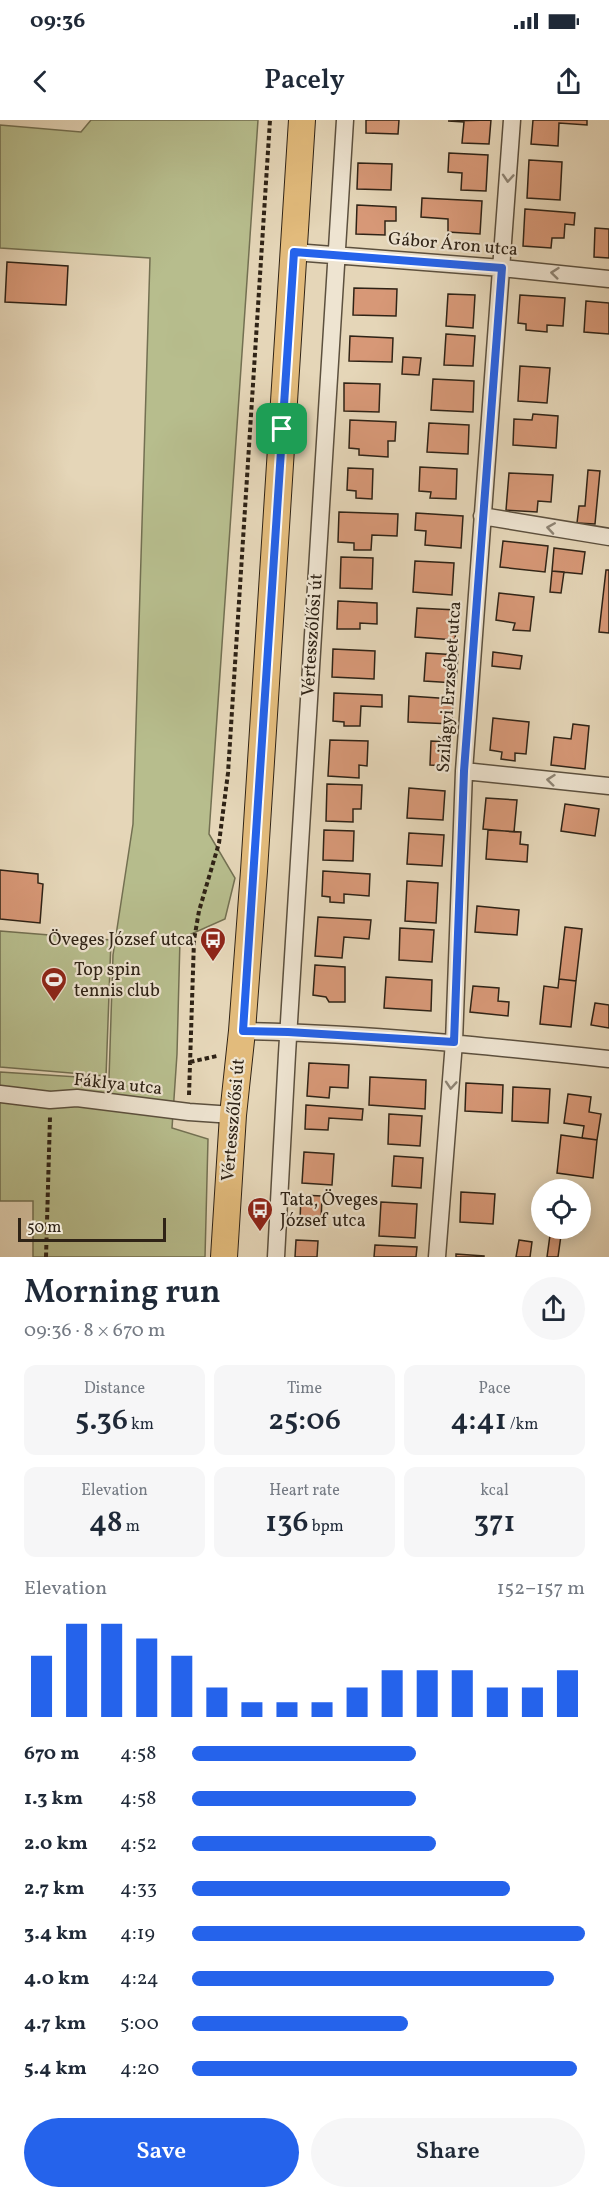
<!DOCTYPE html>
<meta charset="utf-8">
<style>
:root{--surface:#fff;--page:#f6f6f7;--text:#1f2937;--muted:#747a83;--accent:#2563eb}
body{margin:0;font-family:Vollkorn,serif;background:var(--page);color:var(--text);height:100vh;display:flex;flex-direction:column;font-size:22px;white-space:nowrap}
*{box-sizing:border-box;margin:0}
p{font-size:20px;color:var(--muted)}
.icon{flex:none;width:33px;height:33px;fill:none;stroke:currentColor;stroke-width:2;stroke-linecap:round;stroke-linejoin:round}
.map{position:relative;height:1137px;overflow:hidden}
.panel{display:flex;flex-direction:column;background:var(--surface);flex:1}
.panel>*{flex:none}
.tools{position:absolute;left:531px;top:1059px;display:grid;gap:12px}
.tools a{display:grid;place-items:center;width:60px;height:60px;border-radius:50%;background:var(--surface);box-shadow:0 3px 15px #0003;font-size:30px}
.scale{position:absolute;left:18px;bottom:15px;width:148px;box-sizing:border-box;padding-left:6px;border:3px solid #2f2316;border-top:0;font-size:16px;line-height:21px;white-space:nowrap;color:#2f2316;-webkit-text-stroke:4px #eee4d1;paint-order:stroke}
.pin{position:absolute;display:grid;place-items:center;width:51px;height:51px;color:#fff;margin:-26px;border-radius:12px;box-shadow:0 3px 9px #0006}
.round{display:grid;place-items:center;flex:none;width:63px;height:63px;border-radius:32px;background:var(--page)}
.overview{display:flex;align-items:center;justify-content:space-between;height:102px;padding:0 24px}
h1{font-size:33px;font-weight:600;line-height:45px}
.stats{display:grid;grid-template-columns:repeat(3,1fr);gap:9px;height:102px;padding:6px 24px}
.stats div{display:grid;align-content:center;border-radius:12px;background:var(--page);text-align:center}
.stats b{font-size:30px;font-weight:600}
.stats small{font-size:16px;font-weight:400}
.stats p{font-size:16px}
.chart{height:168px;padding:12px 24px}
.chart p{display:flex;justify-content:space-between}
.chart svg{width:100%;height:108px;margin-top:6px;stroke:var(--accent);stroke-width:6}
.button{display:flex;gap:12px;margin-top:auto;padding:12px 24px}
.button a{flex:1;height:69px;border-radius:36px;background:var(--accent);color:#fff;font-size:24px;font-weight:600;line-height:69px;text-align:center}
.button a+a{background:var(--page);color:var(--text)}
ul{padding:0 24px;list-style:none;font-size:20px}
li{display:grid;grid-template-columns:96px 72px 1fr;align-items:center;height:45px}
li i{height:15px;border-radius:8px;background:var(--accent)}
.status{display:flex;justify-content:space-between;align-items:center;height:42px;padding:0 30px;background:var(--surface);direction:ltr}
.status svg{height:16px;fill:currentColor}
header{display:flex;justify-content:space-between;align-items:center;height:78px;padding:0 24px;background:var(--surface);font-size:27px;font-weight:600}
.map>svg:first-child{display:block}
.green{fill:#b7bd8d;stroke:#737052;stroke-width:1.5}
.building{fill:#d79877;stroke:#2f2316;stroke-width:1.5}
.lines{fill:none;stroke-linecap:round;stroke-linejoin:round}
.street-casing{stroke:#5c503e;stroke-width:19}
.primary-casing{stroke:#2f2316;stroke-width:28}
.path{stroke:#2f2316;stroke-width:4;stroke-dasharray:4.5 3;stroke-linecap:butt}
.street{stroke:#eee4d1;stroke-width:16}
.primary{stroke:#e2bb7c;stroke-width:26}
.oneway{stroke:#8e8474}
.route-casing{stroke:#fff;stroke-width:12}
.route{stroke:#2563eb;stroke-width:8}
.labels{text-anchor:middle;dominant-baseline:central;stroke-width:4.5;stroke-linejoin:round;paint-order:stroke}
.street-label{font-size:18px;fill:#2f2316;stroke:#eee4d1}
.poi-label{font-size:18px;fill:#2f2316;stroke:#eee4d1;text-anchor:start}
</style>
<div class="status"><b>09:36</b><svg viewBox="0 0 49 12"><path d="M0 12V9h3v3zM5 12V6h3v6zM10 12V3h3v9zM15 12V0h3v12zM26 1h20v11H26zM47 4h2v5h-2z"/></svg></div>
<header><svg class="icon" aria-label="back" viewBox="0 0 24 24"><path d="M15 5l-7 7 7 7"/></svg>Pacely<svg class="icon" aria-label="share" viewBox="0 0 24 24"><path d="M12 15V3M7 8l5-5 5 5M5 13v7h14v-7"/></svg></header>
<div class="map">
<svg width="609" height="1137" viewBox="0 0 609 1137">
<rect width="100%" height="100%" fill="#e5d6b8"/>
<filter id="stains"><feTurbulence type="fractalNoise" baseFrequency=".00333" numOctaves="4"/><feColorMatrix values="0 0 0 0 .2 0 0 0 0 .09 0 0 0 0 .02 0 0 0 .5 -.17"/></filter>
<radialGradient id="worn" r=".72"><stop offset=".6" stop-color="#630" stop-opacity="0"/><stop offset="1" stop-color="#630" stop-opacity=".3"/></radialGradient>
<path class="green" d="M91 0H258L209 714 235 758 225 799 180 819 177 934 172 1008 208 1019 205 1137H33V1081H0V952L109 959 113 835 133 704 150 138 0 128V5L81 12Z
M0 811 111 820 106 956 0 947Z"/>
<path class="building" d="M366 0H399L398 14 366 13Z
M491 0 489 24 462 23 464 2 448 1Z
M533 0H587V5L559 3 558 26 531 24Z
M449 33 488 35 486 71 461 70 462 53 448 52Z
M529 40 562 42 560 80 527 78Z
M358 43 392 44 391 70 357 69Z
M422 78 482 81 480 114 448 112V99L421 97Z
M357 85 396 87V101H385V115L356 114Z
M525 89 575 93 574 105 565 104 564 118H552L551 128 523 126Z
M595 108 609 109V138L594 137Z
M7 142 68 146 66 185 5 182Z
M354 168 397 169 396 196 353 195Z
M448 174 475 175 473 208 446 206Z
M520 175 565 178 563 206 547 205V212L526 210V204L518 203Z
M586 181 609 183V214L584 212Z
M446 214 475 216 473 246 444 245Z
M350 216 393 218 392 242 349 241Z
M403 237 421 238 419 255 402 254Z
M520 246 550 248 547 283 518 281Z
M433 259 474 261 473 292 431 290Z
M344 263 380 264 379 292 344 291Z
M533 294 558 296 556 328 513 325 514 299 532 300Z
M350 300 396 302 395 321H388V337L359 335V329L349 328Z
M429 303 469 305 468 334 427 332Z
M420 347 457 349 456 379 430 378 431 372 419 371Z
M348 348 373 349 372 379 356 378V371L347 370Z
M588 350 600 351 595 404 577 403 579 386H585Z
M509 353 553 355 551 382 538 381 537 392 506 390Z
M339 392 398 394 397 416 372 415 371 430H354V423L338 422Z
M416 393 463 396 461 428 425 425 426 411 415 410Z
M503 421 548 426 545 452 500 447Z
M554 428 585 432 582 454 552 451Z
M341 437 373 438 372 469 340 468Z
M415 441 454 443 452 475 413 472Z
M606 450H609V513L599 512Z
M552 451 564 452 561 473 550 472Z
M499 473 534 477 530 511 513 510 515 503 496 500Z
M338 481 377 483V504L360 503V509H337Z
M417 488 457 490 455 520 415 517Z
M333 529 375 531 374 559 332 557Z
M493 532 522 536 520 549 492 546Z
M426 533 458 535 456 563 424 561Z
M334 573 382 575V587L361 586 360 606H344V602L333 601Z
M409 576 453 579 452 604 408 602Z
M493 598 529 602 526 634 515 633V641L501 639 502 632 490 630Z
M573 604 589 606 585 649 551 645 554 617 571 619Z
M330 620 368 621 367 646 359 645V658L328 656Z
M431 621 450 622 448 646 430 645Z
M327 664 362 665 361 689H353V702L326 701Z
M409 668 445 671 443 700 407 698Z
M486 678 517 680 514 712 483 709Z
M565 684 599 689 595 716 561 711Z
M324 710 354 711 353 741 323 740Z
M488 710 521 712 520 724 528 725 527 742 486 739Z
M409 713 444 715 442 746 407 744Z
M0 750 38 754V763L43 764 40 803 0 799Z
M323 751 370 754 369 776 344 774V783L330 782V777L322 776Z
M407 761 438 763 436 803 405 801Z
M477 786 519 790 517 815 475 812Z
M318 797 371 800 369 819 344 817 342 838 315 836Z
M565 807 582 809 576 861 559 859Z
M400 808 434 810 432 842 399 840Z
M315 845 345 847V882H329L326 877 313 875Z
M386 857 432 860 431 891 384 888Z
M559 859 576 861 571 907 540 904 544 866 558 868Z
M473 866 499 868 498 881 509 882 508 896 470 892Z
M595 883 609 885V908L591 905Z
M309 943 349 945 348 968 330 967 329 978 307 976Z
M370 957 426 960 425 989 369 985Z
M466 963 503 965 502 993 465 991Z
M513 967 550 969 548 1003 512 1001Z
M568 974 591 977 589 992 601 994 597 1020 582 1018 584 1006 564 1003Z
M306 985 363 989 362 1000 329 998 328 1010 305 1009Z
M389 994 422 996 420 1026 388 1024Z
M561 1015 597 1020 593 1058 557 1053Z
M304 1032 334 1034 332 1065 302 1063Z
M394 1036 423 1038 421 1068 392 1066Z
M461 1072 495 1074 493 1104 460 1102Z
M301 1075 322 1076 321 1103 300 1101Z
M381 1082 417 1084 415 1118 379 1116Z
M551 1108H562L558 1137H547Z
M296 1120 318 1121 317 1137H295Z
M519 1120 532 1122 530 1137H516Z
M375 1125 417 1127 416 1137H374Z
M456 1134 484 1136V1137H456Z"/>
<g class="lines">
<defs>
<path id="street" d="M294 132 502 148 609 159
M482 396 609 417
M464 651 609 666
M242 911C365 913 487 926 609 939
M0 974 50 980 77 978 189 992 233 995
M276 1137 287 934 345 0
M437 1137 454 922 464 651 512 0"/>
<path id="primary" d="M224 1137 233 995 242 911 254 751 302 0"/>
</defs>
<use href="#street" class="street-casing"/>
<use href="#primary" class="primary-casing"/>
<path class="path" d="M190 942 217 936
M189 975 194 820 199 791 219 723 228 653 270 0
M46 1137 50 997"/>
<use href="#street" class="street"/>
<use href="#primary" class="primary"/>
</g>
<defs><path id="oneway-chevron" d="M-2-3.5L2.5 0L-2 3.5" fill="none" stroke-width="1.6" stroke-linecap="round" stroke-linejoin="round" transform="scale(1.5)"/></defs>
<g class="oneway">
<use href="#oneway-chevron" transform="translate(508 58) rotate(94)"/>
<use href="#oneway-chevron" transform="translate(555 153) rotate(-174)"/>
<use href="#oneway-chevron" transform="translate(551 408) rotate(-171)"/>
<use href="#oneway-chevron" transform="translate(551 660) rotate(-174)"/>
<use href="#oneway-chevron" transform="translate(451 965) rotate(94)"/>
</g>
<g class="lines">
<defs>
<path id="route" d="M294 132 502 148 464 651 454 922 288 912 243 911Z"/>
</defs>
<use href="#route" class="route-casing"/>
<use href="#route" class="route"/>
</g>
<defs>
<symbol id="bus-pin" viewBox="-11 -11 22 30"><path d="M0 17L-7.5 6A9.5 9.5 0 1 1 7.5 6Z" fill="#8f2418" stroke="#eee4d1"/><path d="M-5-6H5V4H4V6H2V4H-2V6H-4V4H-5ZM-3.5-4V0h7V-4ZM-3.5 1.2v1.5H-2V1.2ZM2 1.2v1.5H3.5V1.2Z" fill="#fff"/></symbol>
<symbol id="stadium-pin" viewBox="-11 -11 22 30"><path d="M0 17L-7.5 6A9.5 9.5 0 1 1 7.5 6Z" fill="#8f2418" stroke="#eee4d1"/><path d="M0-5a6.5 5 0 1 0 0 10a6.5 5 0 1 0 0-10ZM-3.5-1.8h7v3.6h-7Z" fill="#fff"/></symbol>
</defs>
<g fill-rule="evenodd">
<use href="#bus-pin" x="198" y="805" width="30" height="40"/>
<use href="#stadium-pin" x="39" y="845" width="30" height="40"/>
<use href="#bus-pin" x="245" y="1075" width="30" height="40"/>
</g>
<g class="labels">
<g class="street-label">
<text transform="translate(453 125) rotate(5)">Gábor Áron utca</text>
<text transform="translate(313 515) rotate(-86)">Vértesszőlősi út</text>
<text transform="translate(450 567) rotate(-86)">Szilágyi Erzsébet utca</text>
<text transform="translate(118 965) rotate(6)">Fáklya utca</text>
<text transform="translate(234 1000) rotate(-85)">Vértesszőlősi út</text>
</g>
<g class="poi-label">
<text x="194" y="820" text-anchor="end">Öveges József utca</text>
<text x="74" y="850">Top spin<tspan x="74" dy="21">tennis club</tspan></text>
<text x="280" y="1080">Tata, Öveges<tspan x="280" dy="21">József utca</tspan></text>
</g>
</g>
<rect width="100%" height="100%" filter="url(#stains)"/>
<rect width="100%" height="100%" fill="url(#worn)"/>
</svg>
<div class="tools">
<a><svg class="icon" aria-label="locate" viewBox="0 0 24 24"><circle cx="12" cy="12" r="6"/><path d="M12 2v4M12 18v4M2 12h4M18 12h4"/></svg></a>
</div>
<div class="scale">50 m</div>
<div class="pin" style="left:282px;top:309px;background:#1e9e55"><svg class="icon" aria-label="arrive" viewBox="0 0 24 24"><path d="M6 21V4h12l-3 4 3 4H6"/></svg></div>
</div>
<section class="panel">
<div class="overview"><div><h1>Morning run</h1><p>09:36 · 8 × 670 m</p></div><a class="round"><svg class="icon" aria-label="share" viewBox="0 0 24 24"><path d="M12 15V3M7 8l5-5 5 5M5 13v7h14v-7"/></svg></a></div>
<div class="stats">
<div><p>Distance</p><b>5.36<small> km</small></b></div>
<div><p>Time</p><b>25:06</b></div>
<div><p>Pace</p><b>4:41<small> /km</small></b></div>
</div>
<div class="stats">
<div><p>Elevation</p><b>48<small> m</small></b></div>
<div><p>Heart rate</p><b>136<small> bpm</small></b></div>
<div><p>kcal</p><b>371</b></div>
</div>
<div class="chart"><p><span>Elevation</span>152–157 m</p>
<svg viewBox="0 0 160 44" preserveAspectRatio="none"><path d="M5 44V19M15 44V6M25 44V6M35 44V12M45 44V19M55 44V32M65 44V38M75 44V38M85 44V38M95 44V32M105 44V25M115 44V25M125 44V25M135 44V32M145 44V32M155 44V25"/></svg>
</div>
<ul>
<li><b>670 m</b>4:58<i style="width:57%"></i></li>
<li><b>1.3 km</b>4:58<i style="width:57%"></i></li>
<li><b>2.0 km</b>4:52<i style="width:62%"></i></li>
<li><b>2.7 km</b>4:33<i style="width:81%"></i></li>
<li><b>3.4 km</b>4:19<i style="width:100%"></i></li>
<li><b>4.0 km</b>4:24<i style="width:92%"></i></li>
<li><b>4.7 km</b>5:00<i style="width:55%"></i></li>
<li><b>5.4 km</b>4:20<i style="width:98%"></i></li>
</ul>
<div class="button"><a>Save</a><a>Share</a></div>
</section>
